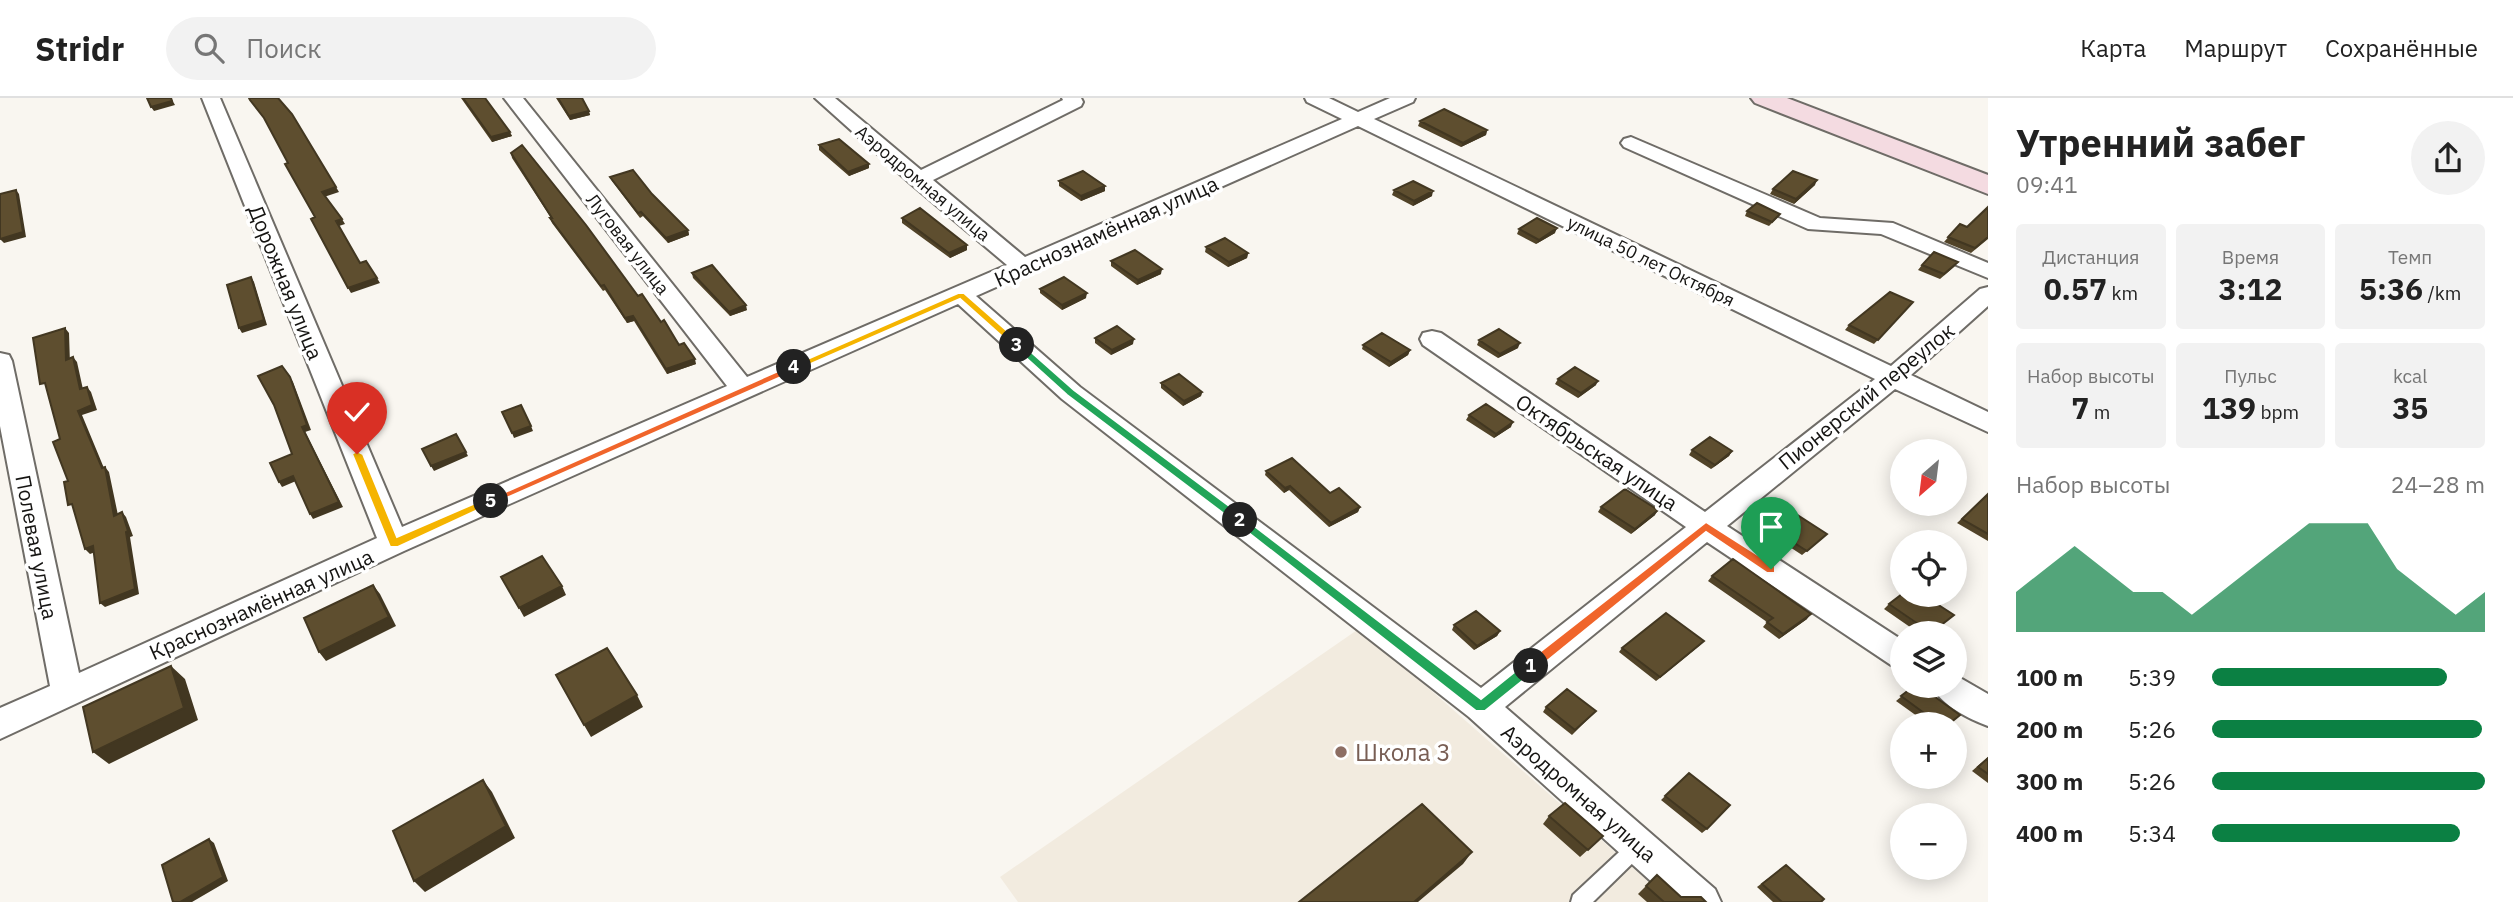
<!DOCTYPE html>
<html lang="ru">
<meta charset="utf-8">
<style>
:root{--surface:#fff;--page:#f2f2f2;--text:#222;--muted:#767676;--line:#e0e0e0;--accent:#0b8043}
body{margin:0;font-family:"IBM Plex Sans",sans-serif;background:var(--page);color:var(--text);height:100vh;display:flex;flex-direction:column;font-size:26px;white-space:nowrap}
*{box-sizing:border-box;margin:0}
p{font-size:23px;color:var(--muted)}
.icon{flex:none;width:38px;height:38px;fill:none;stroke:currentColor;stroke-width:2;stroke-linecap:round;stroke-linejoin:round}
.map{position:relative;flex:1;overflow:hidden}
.details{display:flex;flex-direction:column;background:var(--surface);width:525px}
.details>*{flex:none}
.needle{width:46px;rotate:208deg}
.buttons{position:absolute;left:1890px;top:341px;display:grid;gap:14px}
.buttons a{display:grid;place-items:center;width:77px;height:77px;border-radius:50%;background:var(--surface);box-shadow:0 4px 18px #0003;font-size:35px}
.pin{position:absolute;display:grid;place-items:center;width:60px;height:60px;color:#fff;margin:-72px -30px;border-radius:50% 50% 50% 0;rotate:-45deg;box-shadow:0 0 7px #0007}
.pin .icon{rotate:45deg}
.km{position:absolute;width:35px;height:35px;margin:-18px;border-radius:50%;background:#222;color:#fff;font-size:19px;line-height:35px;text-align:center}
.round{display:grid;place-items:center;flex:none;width:74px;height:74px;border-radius:37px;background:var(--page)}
.overview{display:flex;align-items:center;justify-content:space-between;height:119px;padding:0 28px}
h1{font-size:38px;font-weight:800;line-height:52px}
.stats{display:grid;grid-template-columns:repeat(3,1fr);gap:10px;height:119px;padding:7px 28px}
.stats div{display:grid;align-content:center;border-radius:7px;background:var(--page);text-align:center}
.stats b{font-size:30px;font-weight:800}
.stats small{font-size:19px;font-weight:400}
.stats p{font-size:19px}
.chart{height:196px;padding:14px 28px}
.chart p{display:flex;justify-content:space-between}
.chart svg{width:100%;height:126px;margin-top:7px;fill:var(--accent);opacity:.7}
ul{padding:0 28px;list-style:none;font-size:23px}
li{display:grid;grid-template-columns:112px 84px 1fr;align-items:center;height:52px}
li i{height:18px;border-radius:9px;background:var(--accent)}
header{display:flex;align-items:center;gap:42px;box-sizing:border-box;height:98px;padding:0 35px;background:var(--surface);border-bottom:2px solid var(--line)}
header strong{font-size:33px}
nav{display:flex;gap:38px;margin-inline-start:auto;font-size:24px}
.search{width:490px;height:63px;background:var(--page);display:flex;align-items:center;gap:18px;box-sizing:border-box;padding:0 24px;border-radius:38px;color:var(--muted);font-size:26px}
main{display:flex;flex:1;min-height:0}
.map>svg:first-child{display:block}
.built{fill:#f2ebdf}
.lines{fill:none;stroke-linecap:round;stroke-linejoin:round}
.lane-casing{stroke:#6f6c67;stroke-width:4}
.street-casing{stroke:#6f6c67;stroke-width:4}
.secondary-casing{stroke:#6f6c67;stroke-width:4}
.lane{fill:#fff;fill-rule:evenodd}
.street{fill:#fff;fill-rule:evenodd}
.secondary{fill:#f4dbe1;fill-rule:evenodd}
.wall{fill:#514328}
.shaded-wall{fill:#423721}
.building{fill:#5e4e2f;stroke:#423721;stroke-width:2}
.split-1{fill:#f0652b;stroke:#fff;stroke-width:2}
.split-2{fill:#22a559;stroke:#fff;stroke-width:2}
.split-3{fill:#22a559;stroke:#fff;stroke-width:2}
.split-4{fill:#f5b400;stroke:#fff;stroke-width:2}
.split-5{fill:#f0652b;stroke:#fff;stroke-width:2}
.split-6{fill:#f5b400;stroke:#fff;stroke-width:2}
.education-dot{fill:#8d6e63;stroke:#fff;stroke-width:2.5}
.labels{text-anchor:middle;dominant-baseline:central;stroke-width:7;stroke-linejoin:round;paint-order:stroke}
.far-street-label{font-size:18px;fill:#151412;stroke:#fff}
.street-label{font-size:21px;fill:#151412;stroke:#fff}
.near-education-label{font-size:24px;fill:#785e54;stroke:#fff;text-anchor:start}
</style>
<header>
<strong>Stridr</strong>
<div class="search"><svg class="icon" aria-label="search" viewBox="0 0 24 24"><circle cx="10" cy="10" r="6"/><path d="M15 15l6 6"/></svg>Поиск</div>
<nav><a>Карта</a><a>Маршрут</a><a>Сохранённые</a></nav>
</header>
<main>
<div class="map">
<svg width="1988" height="804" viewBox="0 0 1988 804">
<rect width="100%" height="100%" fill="#f9f6f0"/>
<path class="built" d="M1360 530 1672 804H1018L1000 779Z"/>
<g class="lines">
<defs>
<path id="lane" d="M1638 739 1644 742 1647 748 1644 754 1593 804H1571L1573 797 1632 742Z"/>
<path id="street" d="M202 0H220L402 429 727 288 504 0H523L747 279 1007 167 911 86 815 0H835L921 72 1063 2 1062 0H1081L1083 4 1081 8 933 82 1025 159 1342 21 1307 4 1305 0H1329L1358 14 1390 0H1415L1413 4 1374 21 1891 268 1980 191 1988 189V208L1911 277 1988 314V334L1895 291 1727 428 1902 542V571L1891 567 1707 444 1505 609 1715 791 1721 804H1674L1469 619 1062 301 958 206 404 453 0 641V610L50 588 0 328V255L9 257 12 263 79 575 377 440ZM1358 28 1875 281 1705 414 1441 235 1432 233 1423 235 1420 241 1423 247 1686 429 1481 590 1080 289 976 198Z
M1631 39 1820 120 1893 125 1988 165V180L1881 136 1808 131 1624 49 1621 45 1624 41Z
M1955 577 1988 596V628C1969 621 1941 607 1932 588H1955Z"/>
<path id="secondary" d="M1751 0H1787L1988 77V96L1755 5Z"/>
</defs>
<use href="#lane" class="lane-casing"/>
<use href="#street" class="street-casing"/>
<use href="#secondary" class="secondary-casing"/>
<use href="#lane" class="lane"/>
<use href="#street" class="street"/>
<use href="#secondary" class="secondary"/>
</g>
<path class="wall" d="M461 0H485L512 38 492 44Z
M556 0H582L590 17 570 22Z
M1420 23 1487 32 1486 37 1461 49 1418 28Z
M819 47 869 70 849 78 819 52Z
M511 55 661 224 696 266 667 276 634 223 627 225 605 192 603 193 552 125 550 120H551L512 60Z
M610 79 652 96 688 132 689 137 668 145 643 118 640 120 612 83Z
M1059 83 1105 88V93L1081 103 1059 88Z
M1815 87 1794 106 1770 96 1773 91Z
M1394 92 1432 98 1413 108 1392 97Z
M1988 109V141L1971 155 1944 144 1960 126 1967 129Z
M1747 113 1780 116 1777 120 1769 128 1745 118Z
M902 120 967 152 950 160 902 125Z
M1519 131 1555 135 1536 146 1517 136Z
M1206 149 1248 155 1247 160 1228 169 1205 154Z
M1111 163 1161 176 1137 187 1111 168Z
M1958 164 1954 169 1940 181 1918 172 1922 167Z
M692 175 747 212 730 218 693 180Z
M1040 191 1086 200 1062 212 1040 195Z
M1913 204 1874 246 1845 232 1849 227Z
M1095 240 1133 246 1111 257 1095 245Z
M1479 242 1518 250 1498 260 1477 247Z
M1363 247 1410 252 1408 257 1389 269 1362 251Z
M1558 281 1596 287 1578 300 1555 286Z
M1161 285 1202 294 1201 298 1183 308 1161 290Z
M1469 317 1511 329 1494 340 1466 322Z
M1692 352 1732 353 1729 358 1711 371 1689 357Z
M1266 373 1330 395 1360 409 1358 414 1329 429 1289 392 1284 395 1265 377Z
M1988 396V443L1957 425Z
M1601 409 1655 417 1631 436 1598 414Z
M1764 426 1823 440 1802 457 1761 430Z
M1712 478 1807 521 1779 541 1763 529 1767 524 1708 483Z
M1889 506 1931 536H1920L1884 511Z
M1454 527 1500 533 1497 538 1474 552 1452 532Z
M1704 543 1700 547 1656 583 1619 554 1622 550Z
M1914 588 1949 626H1928L1896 603Z
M1546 609 1596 613 1572 637 1543 614Z
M1988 659V685L1972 673Z
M1689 675 1707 731 1702 735 1661 702Z
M1549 718 1603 738 1580 759 1543 726Z
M1786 767 1821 804H1773L1757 789Z
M1657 777 1681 799 1706 804H1647L1638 796Z"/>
<path class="shaded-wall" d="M171 0 175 7 154 13 151 9Z
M589 13 590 17 570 22 569 18Z
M1487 32 1486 37 1461 49 1463 45Z
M510 34 512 38 492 44 491 39Z
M869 66V70L849 78 848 74Z
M1817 82 1815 87 1794 106 1796 101Z
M1105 88V93L1081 103V98Z
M336 89 339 94 324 99 322 94Z
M16 92 19 96 26 139 4 145 0 141Z
M1433 93 1432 98 1413 108 1414 103Z
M342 121 345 126 339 128 336 123Z
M1557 130 1555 135 1536 146 1539 142Z
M688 132 689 137 668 145 666 140Z
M967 147V152L950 160 949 155Z
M1248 155 1247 160 1228 169 1229 164Z
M1162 171 1161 176 1137 187 1138 182Z
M251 179 254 184 267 227 242 235 239 230Z
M377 180 380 185 351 195 348 190Z
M1087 195 1086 200 1062 212V207Z
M746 207 747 212 730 218 729 214Z
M633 218 634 223 627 225 625 220Z
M65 230 69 235 70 266 66 262Z
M1134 241 1133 246 1111 257 1112 252Z
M1520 245 1518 250 1498 260 1500 256Z
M1410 252 1408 257 1389 269 1391 264Z
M73 259 77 264 84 296 80 291Z
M695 261 696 266 667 276 666 271Z
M290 279 293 284 311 332 305 334 343 409 313 421 310 416 302 329Z
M1598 283 1596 287 1578 300 1581 295Z
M87 289 91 294 97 312 82 317 106 375 105 369 109 374 119 422 114 418 78 313Z
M1202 294 1201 298 1183 308 1184 303Z
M1513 324 1511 329 1494 340 1496 336Z
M531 328 533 333 514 340 512 335Z
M1732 353 1729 358 1711 371 1715 367Z
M466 354 468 358 434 373 431 368Z
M293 378 296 383 282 389 279 384Z
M1290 388 1289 392 1284 395 1285 390Z
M1360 409 1358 414 1329 429 1331 425Z
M1658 412 1655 417 1631 436 1635 431Z
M122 414 126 419 133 438 130 439 139 496 105 509 100 505Z
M93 448 98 453 90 456 85 451Z
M373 487 380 496 396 528 326 563 319 554Z
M562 488 566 497 524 519 519 510Z
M1811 516 1807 521 1779 541 1783 536Z
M1500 533 1497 538 1474 552 1477 548Z
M1704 543 1700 547 1656 583 1660 579Z
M171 568 185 581 198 622 109 666 93 654Z
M637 597 643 609 591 639 584 627Z
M483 682 492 694 515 740 425 794 414 783Z
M209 741 214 745 228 783 192 804H180Z
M1472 754 1463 766 1418 804H1414Z"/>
<path class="building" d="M147 0H171L172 3 151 9Z
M249 0H278L292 16 336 89 322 94 342 121 336 123 360 165 366 163 377 180 348 190 311 121 315 119 285 66 288 65 264 20 250 2Z
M463 0H485L510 34 491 39Z
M558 0H582L589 13 569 18Z
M1444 11 1487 32 1463 45 1420 23Z
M839 41 869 66 848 74 819 47Z
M522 47 586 127 638 198 642 196 661 224 664 222 679 247 684 245 695 261 666 271 633 218 625 220 604 187 601 188 550 120H552L511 55Z
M633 72 652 96 688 132 666 140 641 114 638 115 610 79Z
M1083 73 1105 88 1081 98 1059 83Z
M1793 73 1817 82 1796 101 1773 91Z
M1413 83 1433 93 1414 103 1394 92Z
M16 92 23 134 0 141V96Z
M1757 105 1780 116 1772 124 1747 113Z
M1988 109V139L1975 150 1948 139 1960 126 1967 129Z
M920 110 967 147 949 155 902 120Z
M1537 120 1557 130 1539 142 1519 131Z
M1225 140 1248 155 1229 164 1206 149Z
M1135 152 1162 171 1138 182 1111 163Z
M1934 154 1958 164 1944 176 1922 167Z
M712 167 746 207 729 214 692 175Z
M251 179 264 222 239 230 227 187Z
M1064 179 1087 195 1062 207 1040 191Z
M1890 194 1913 204 1878 242 1849 227Z
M1117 228 1134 241 1112 252 1095 240Z
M65 230 66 262 73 259 80 291 87 289 92 307 78 313 102 370 105 369 114 418 122 414 128 433 126 434 135 491 100 505 93 448 85 451 72 406 68 407 64 384 68 383 53 344 60 341 45 285 40 286 33 240Z
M1499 231 1520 245 1500 256 1479 242Z
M1382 235 1410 252 1391 264 1363 247Z
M282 268 290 279 307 327 302 329 339 404 310 416 293 378 279 384 270 365 292 356 274 307 258 278Z
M1575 269 1598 283 1581 295 1558 281Z
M1179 276 1202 294 1184 303 1161 285Z
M1486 306 1513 324 1496 336 1469 317Z
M521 307 531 328 512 335 502 314Z
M456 336 466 354 431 368 422 351Z
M1710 339 1732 353 1715 367 1692 352Z
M1292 360 1330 395 1339 390 1360 409 1331 425 1290 388 1285 390 1266 373Z
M1625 391 1658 412 1635 431 1601 409Z
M1988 396V436L1962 421Z
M1785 409 1827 436 1807 453 1764 426Z
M542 458 562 488 519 510 501 479Z
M1733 461 1811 516 1783 536 1767 524 1773 520 1712 478Z
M373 487 389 519 319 554 304 520Z
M1902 496 1923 497 1954 517 1931 535 1889 506Z
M1476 513 1500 533 1477 548 1454 527Z
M1666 515 1704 543 1660 579 1622 550Z
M607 550 637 597 584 627 556 577Z
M171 568 184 610 93 654 83 609Z
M1914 588H1920L1960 617 1949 626H1939L1901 598Z
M1567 591 1596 613 1575 632 1546 609Z
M1988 660V676L1978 669Z
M1689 675 1730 707 1707 731 1665 698Z
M483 682 506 728 414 783 393 733Z
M1565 705 1603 738 1588 752 1549 718Z
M1422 706 1472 754 1414 804H1299Z
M209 741 223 779 180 804H173L162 767Z
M1786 767 1824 801 1821 804H1782L1762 786Z
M1657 777 1681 799H1701L1706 804H1664L1646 788Z"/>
<path class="split-1" d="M1706 424 1775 468V475H1767L1706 434 1536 572H1527V564Z"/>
<path class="split-2" d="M1240 417 1481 601 1527 564H1536V572L1485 613H1476L1236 425 1234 422Z"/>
<path class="split-3" d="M1014 245H1021L1074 292 1244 419V425H1236L1067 297 1014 249Z"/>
<path class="split-4" d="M958 195H964L1021 245V249H1014L960 201 797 272 789 269Z"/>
<path class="split-5" d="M794 266 799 269 797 272 495 405H487L485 403Z"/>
<path class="split-6" d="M357 353 363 356 397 439 487 400H495L497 403 398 449H390L352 356Z"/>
<circle class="education-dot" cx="1341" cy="654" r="7"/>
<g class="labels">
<g class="far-street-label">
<text transform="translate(923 85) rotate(40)">Аэродромная улица</text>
<text transform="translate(628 146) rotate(52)">Луговая улица</text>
<text transform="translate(1651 163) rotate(26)">улица 50 лет Октября</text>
</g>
<g class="street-label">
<text transform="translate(1106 133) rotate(-24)">Краснознамённая улица</text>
<text transform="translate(286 184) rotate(68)">Дорожная улица</text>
<text transform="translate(1866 298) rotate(-39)">Пионерский переулок</text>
<text transform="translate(1597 354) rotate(34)">Октябрьская улица</text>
<text transform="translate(37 449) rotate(79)">Полевая улица</text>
<text transform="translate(261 506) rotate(-24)">Краснознамённая улица</text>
<text transform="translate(1579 695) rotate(41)">Аэродромная улица</text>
</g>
<g class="near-education-label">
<text x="1355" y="654">Школа 3</text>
</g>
</g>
</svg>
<div class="buttons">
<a><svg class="needle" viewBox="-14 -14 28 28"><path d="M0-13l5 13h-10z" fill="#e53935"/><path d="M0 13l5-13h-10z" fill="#767676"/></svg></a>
<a><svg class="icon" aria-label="locate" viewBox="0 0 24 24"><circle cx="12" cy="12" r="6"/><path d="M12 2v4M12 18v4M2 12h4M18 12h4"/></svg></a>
<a><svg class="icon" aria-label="layers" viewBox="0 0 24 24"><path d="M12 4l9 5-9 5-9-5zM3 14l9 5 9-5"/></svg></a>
<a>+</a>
<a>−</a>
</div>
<div class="pin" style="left:1771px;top:471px;background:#1e9e55"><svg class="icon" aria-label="arrive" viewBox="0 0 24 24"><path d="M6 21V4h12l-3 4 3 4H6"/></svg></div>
<div class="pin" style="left:357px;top:356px;background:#d93025"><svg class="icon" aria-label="check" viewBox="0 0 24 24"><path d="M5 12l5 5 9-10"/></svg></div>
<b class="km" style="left:1531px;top:568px">1</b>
<b class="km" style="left:1240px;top:422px">2</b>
<b class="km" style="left:1017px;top:247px">3</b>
<b class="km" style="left:794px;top:269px">4</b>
<b class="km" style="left:491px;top:403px">5</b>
</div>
<section class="details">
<div class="overview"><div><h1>Утренний забег</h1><p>09:41</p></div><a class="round"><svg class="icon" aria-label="share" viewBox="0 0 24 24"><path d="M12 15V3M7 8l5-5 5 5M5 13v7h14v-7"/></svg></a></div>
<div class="stats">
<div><p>Дистанция</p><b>0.57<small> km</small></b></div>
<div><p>Время</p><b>3:12</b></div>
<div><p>Темп</p><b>5:36<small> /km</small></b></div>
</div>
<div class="stats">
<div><p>Набор высоты</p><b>7<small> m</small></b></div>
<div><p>Пульс</p><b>139<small> bpm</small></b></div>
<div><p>kcal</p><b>35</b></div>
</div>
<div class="chart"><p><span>Набор высоты</span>24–28 m</p>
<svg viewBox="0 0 160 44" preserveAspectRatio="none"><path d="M0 44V30L10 22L20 14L30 22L40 30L50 30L60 38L70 30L80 22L90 14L100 6L110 6L120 6L130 22L140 30L150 38L160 30V44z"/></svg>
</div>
<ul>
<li><b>100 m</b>5:39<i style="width:86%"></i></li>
<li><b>200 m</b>5:26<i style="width:99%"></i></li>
<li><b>300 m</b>5:26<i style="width:100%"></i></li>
<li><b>400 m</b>5:34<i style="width:91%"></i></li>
</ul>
</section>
</main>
